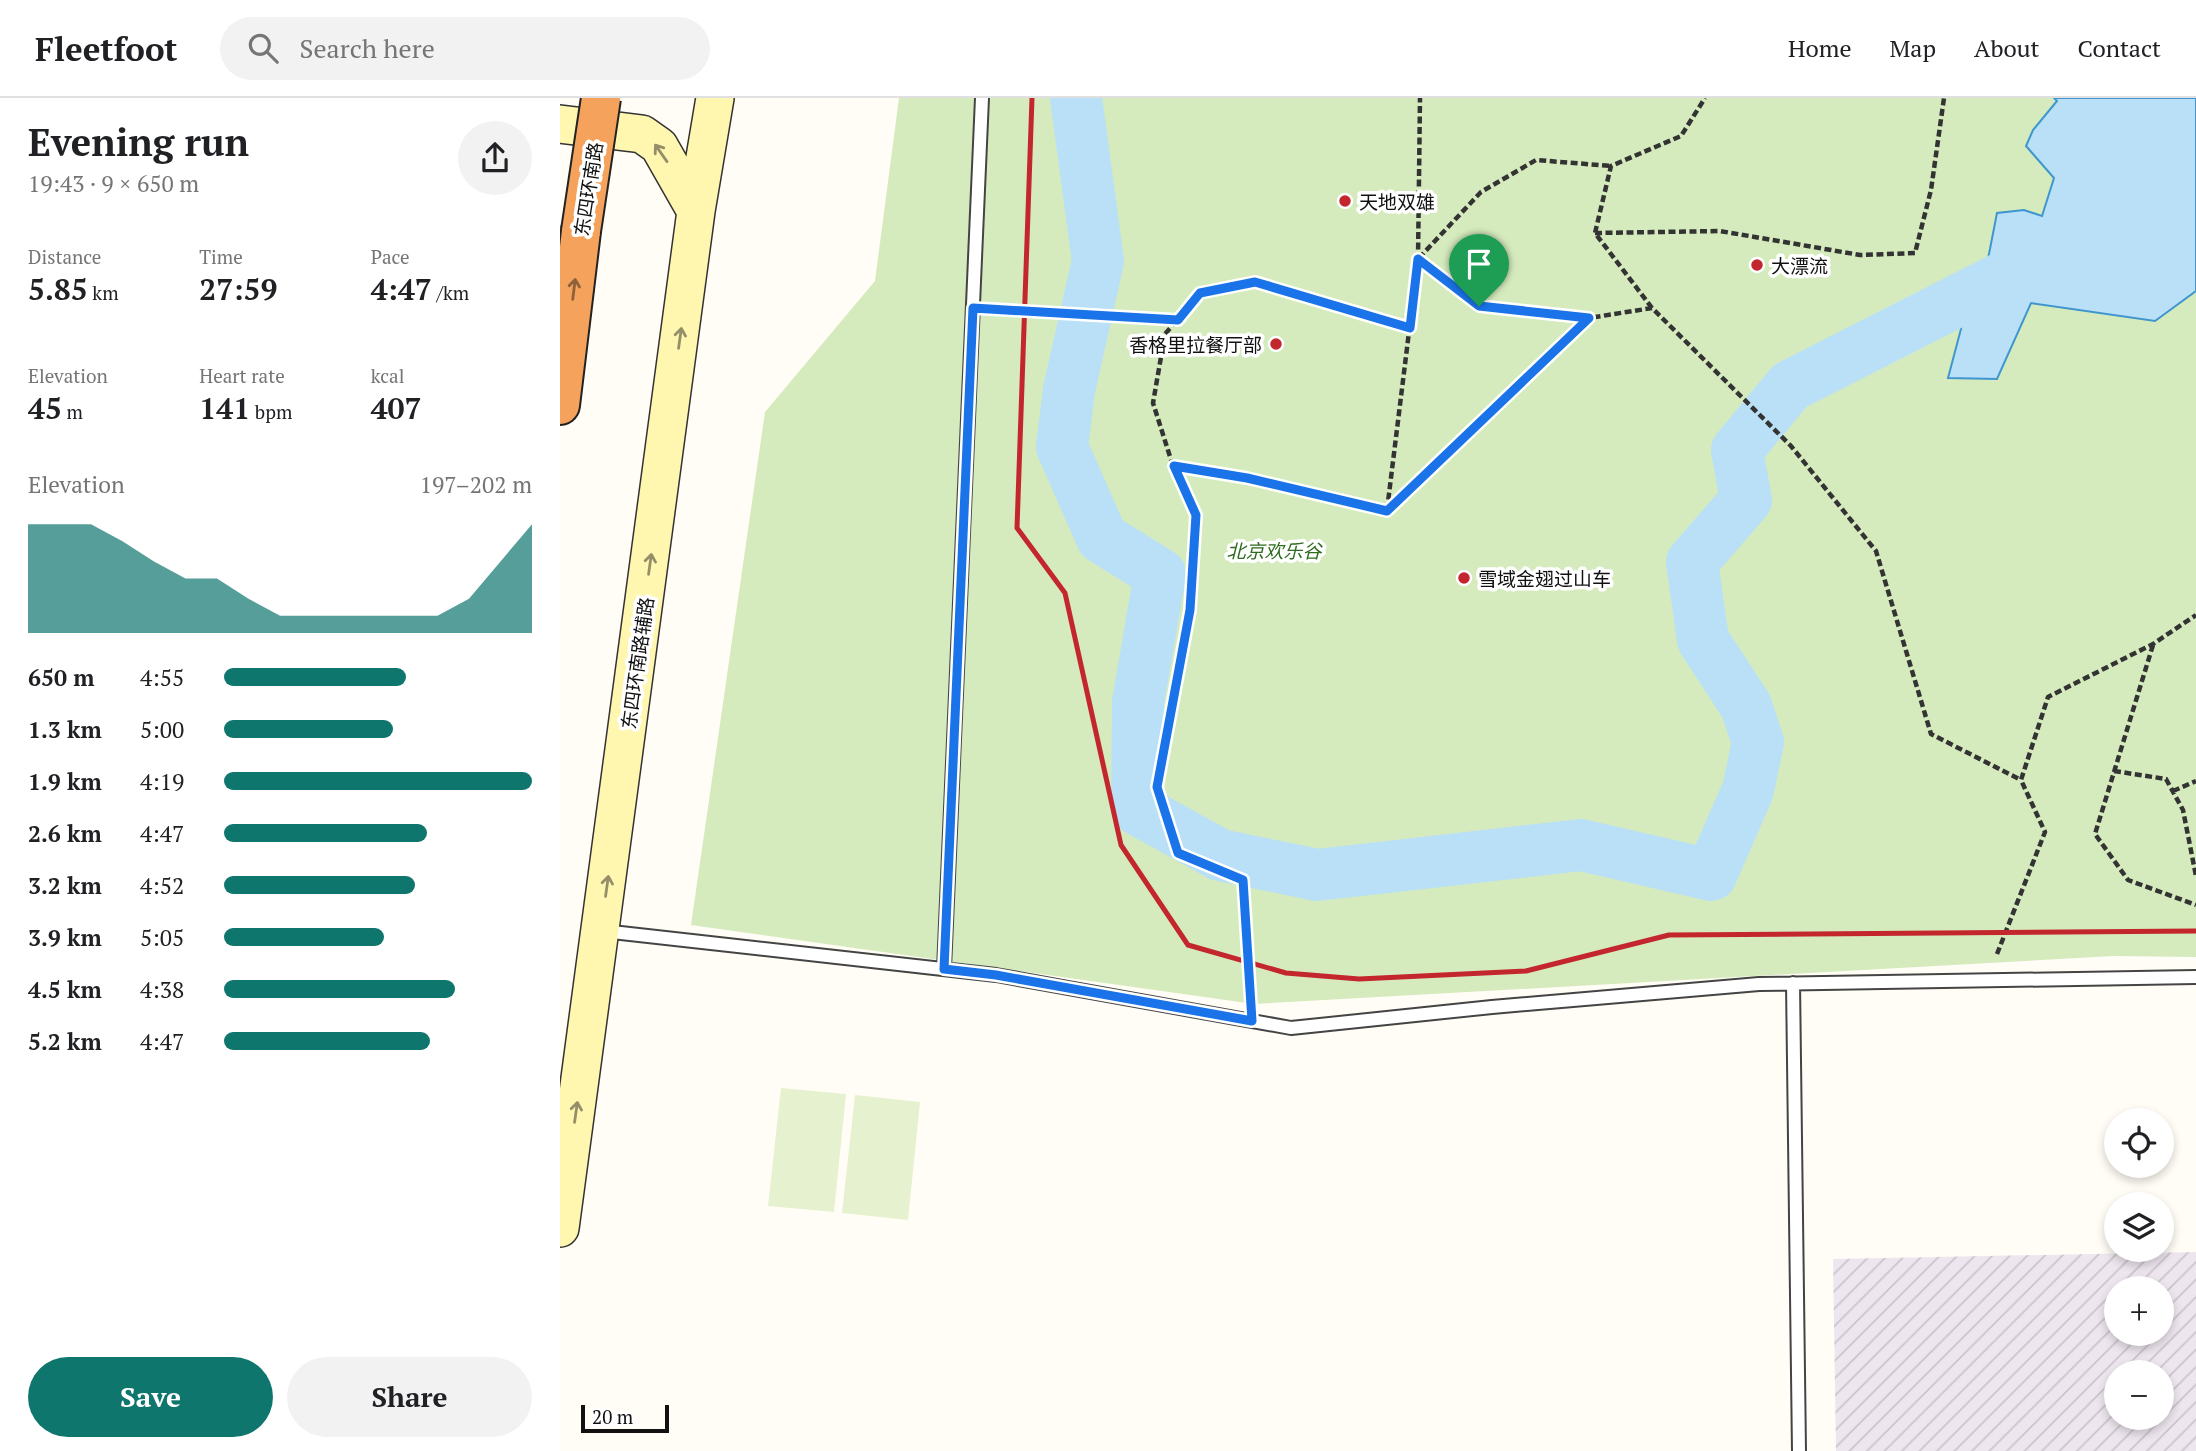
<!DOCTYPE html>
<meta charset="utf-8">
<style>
:root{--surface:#fff;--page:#f2f2f2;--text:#202124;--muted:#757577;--line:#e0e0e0;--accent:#0f766e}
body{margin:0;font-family:"PT Serif","Noto Sans SC",serif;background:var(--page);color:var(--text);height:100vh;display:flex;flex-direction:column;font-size:26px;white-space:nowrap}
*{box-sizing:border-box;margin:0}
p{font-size:23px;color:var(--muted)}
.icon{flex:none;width:38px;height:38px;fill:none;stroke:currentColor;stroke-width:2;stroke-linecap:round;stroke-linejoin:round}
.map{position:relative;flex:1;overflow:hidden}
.panel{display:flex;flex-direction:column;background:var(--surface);width:560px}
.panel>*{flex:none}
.controls{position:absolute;left:1544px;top:1010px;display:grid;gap:14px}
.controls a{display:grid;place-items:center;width:70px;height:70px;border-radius:50%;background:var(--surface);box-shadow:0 4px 10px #0003;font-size:35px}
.scale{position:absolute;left:21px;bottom:18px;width:88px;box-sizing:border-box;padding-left:7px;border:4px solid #111;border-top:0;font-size:19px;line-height:24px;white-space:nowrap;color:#111;-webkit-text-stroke:5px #fff;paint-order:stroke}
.pin{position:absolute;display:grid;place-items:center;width:60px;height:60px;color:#fff;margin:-72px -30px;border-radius:50% 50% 50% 0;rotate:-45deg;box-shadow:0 0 7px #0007}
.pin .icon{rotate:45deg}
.round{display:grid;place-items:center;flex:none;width:74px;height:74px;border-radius:37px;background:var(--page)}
.head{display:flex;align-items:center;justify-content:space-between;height:119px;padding:0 28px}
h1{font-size:38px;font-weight:700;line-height:52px}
.metrics{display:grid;grid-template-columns:repeat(3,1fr);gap:10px;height:119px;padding:7px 28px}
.metrics div{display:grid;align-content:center}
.metrics b{font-size:30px;font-weight:700}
.metrics small{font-size:19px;font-weight:400}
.metrics p{font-size:19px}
.chart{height:196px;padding:14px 28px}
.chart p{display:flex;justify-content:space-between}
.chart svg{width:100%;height:126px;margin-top:7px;fill:var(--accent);opacity:.7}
.button{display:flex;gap:14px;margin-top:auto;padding:14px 28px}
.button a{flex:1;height:80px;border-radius:42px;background:var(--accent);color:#fff;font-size:28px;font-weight:700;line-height:80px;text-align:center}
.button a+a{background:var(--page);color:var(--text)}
ul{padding:0 28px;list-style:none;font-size:23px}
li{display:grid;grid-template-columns:112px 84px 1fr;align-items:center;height:52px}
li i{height:18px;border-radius:9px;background:var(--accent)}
header{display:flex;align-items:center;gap:42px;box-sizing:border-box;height:98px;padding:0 35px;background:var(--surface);border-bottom:2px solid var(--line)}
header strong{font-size:33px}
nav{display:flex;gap:38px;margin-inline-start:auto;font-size:24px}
.search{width:490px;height:63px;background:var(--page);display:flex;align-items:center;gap:18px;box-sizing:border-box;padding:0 24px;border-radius:38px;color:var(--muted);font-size:26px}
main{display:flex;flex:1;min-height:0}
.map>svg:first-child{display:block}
.industrial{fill:url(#industrial-furrows);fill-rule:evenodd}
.park{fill:#d5ebbd}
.pitch{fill:#e6f2cf}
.water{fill:#b9e0f7;stroke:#3f96cf;stroke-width:2}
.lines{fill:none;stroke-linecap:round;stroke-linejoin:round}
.river{stroke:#b9e0f7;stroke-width:52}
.lane-casing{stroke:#444;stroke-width:16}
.secondary-casing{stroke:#333;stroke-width:40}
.highway-casing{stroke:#222;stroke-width:42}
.path{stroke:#333;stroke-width:4.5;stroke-dasharray:7 3.5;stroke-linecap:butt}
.lane{stroke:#fff;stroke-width:12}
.secondary{stroke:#fff6b0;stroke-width:37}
.highway{stroke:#f5a25d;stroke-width:38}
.rail{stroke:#c4262e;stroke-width:5}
.highway-bridge-casing{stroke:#222;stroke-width:42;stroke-linecap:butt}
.highway-bridge{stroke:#f5a25d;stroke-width:38}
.oneway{stroke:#948f68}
.oneway2{stroke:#8e613b}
.route-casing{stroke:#fff;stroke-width:14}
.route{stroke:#1a73e8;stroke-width:9}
.poi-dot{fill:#c4262e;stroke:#fff;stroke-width:2.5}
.labels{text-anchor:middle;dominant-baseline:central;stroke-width:7;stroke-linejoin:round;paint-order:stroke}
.street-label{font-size:19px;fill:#111;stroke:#fff}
.poi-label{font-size:19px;fill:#111;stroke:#fff;text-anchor:start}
.park-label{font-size:19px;font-style:italic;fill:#2f6b1f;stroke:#fff}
</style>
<header>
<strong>Fleetfoot</strong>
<div class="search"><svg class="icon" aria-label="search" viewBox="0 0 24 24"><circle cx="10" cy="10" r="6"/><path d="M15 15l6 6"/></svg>Search here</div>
<nav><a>Home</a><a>Map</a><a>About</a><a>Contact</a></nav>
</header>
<main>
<section class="panel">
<div class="head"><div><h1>Evening run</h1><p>19:43 · 9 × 650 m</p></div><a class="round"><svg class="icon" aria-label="share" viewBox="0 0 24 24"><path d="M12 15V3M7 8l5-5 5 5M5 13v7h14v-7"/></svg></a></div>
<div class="metrics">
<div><p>Distance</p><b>5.85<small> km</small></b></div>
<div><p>Time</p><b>27:59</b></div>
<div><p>Pace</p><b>4:47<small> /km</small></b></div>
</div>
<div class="metrics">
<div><p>Elevation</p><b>45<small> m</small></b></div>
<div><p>Heart rate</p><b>141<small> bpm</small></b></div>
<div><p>kcal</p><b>407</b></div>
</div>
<div class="chart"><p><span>Elevation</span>197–202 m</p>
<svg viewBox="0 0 160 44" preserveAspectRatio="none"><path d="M0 44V6L10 6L20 6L30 12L40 19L50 25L60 25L70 32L80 38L90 38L100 38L110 38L120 38L130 38L140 32L150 19L160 6V44z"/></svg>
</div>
<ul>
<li><b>650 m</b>4:55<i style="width:59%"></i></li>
<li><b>1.3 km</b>5:00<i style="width:55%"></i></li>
<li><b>1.9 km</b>4:19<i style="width:100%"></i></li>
<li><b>2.6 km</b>4:47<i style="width:66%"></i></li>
<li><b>3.2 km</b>4:52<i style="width:62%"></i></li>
<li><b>3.9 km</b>5:05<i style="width:52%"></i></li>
<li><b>4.5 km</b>4:38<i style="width:75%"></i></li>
<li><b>5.2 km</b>4:47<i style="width:67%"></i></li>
</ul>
<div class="button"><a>Save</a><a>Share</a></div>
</section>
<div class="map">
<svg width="1636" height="1353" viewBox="0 0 1636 1353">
<defs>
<pattern id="industrial-furrows" width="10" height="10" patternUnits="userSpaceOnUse" patternTransform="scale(1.75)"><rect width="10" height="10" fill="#eee6ef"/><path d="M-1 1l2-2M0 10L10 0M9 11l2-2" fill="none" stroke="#cbc4cc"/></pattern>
</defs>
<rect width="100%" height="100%" fill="#fffdf5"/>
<path class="industrial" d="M1636 1154V1353H1276L1273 1161ZM1556 1190H1601V1236H1556ZM1556 1274H1601V1320H1556Z"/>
<path class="park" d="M339 0H1636V859L1553 858 694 906 131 827 205 314 315 183Z"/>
<path class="pitch" d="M221 990 286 996 274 1114 208 1108Z
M295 997 360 1004 348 1122 282 1115Z"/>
<path class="water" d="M1494 0H1636V193L1595 223 1471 205 1437 281 1388 280 1411 193 1428 161 1437 115 1464 112 1482 118 1494 80 1466 48 1473 32 1497 3Z"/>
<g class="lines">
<path class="river" d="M516 0 538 163 509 292 502 349 542 440 600 476 578 604 577 711 660 757 757 777 1021 747 1151 777 1188 692 1198 644 1186 608 1143 542 1132 464 1186 402 1177 352 1230 288 1446 178 1472 162"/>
<defs>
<path id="lane" d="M43 833 436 877 731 930 932 909 1199 886 1636 879
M384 871 422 0
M1233 885 1239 1353"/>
<path id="secondary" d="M0 26 82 36 99 48 136 113
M0 1130 136 113 155 0"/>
<path id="highway" d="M0 307 21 133"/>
</defs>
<use href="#lane" class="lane-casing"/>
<use href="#secondary" class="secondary-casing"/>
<use href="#highway" class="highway-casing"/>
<path class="path" d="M1035 135 1160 133 1300 157 1355 155 1371 92 1384 0
M1092 210 1035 135 1051 68 1121 38 1145 0
M431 211 618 221
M1029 220 919 208 858 161 921 94 976 62 1051 68
M613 368 593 305 605 236 640 196 695 183 850 230
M827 412 858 161 860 0
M1593 547 1535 736 1568 782 1636 807
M1554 673 1606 681 1623 712 1636 778
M1613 693 1636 683
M1437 856 1485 734 1461 682 1488 599 1593 546 1636 517
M690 902 683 782 618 755 597 689 630 512 636 417 613 368 687 380 827 413 1029 220 1092 210 1231 348 1316 453 1371 636 1461 682"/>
<use href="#lane" class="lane"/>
<use href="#secondary" class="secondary"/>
<use href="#highway" class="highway"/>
<path class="rail" d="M472 0 457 430 505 495 561 747 628 847 726 875 799 881 966 873 1109 837 1636 833"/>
<defs>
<path id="highway-bridge" d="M21 133 41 0"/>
</defs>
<use href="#highway-bridge" class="highway-bridge-casing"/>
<use href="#highway-bridge" class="highway-bridge"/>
</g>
<defs><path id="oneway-shaft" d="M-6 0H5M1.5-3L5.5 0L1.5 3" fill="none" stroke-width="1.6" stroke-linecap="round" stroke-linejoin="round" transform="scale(1.75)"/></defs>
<g class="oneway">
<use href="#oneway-shaft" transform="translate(101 55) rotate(-125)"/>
<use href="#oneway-shaft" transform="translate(120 240) rotate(-82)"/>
<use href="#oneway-shaft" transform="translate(90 466) rotate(-82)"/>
<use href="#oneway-shaft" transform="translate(47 788) rotate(-82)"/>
<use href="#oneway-shaft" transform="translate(16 1014) rotate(-82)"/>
</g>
<use class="oneway2" href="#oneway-shaft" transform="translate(14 191) rotate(-83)"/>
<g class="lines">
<defs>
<path id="route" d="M858 161 919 208 1029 220 827 413 687 380 614 368 636 417 630 512 597 689 618 755 683 782 692 923 436 877 384 871 413 210 618 222 640 195 695 184 850 230Z"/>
</defs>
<use href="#route" class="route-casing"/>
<use href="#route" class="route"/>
</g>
<g class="poi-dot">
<circle cx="785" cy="103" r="7"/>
<circle cx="1197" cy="167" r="7"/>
<circle cx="716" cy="246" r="7"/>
<circle cx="904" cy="480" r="7"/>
</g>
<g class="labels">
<g class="street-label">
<text transform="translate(28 91) rotate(-81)">东四环南路</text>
<text transform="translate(77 565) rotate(-82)">东四环南路辅路</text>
</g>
<g class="poi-label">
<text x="799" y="103">天地双雄</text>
<text x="1211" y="167">大漂流</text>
<text x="702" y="246" text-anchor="end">香格里拉餐厅部</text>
<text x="918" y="480">雪域金翅过山车</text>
</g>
<g class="park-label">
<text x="714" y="452">北京欢乐谷</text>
</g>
</g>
</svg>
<div class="controls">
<a><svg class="icon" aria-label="locate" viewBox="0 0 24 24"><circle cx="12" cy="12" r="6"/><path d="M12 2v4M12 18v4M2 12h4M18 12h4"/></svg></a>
<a><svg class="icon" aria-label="layers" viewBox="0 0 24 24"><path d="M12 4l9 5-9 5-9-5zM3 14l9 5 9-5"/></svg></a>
<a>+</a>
<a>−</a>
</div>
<div class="scale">20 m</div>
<div class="pin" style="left:919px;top:208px;background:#1e9e55"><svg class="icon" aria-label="arrive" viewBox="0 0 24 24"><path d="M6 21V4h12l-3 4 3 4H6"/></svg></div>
</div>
</main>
